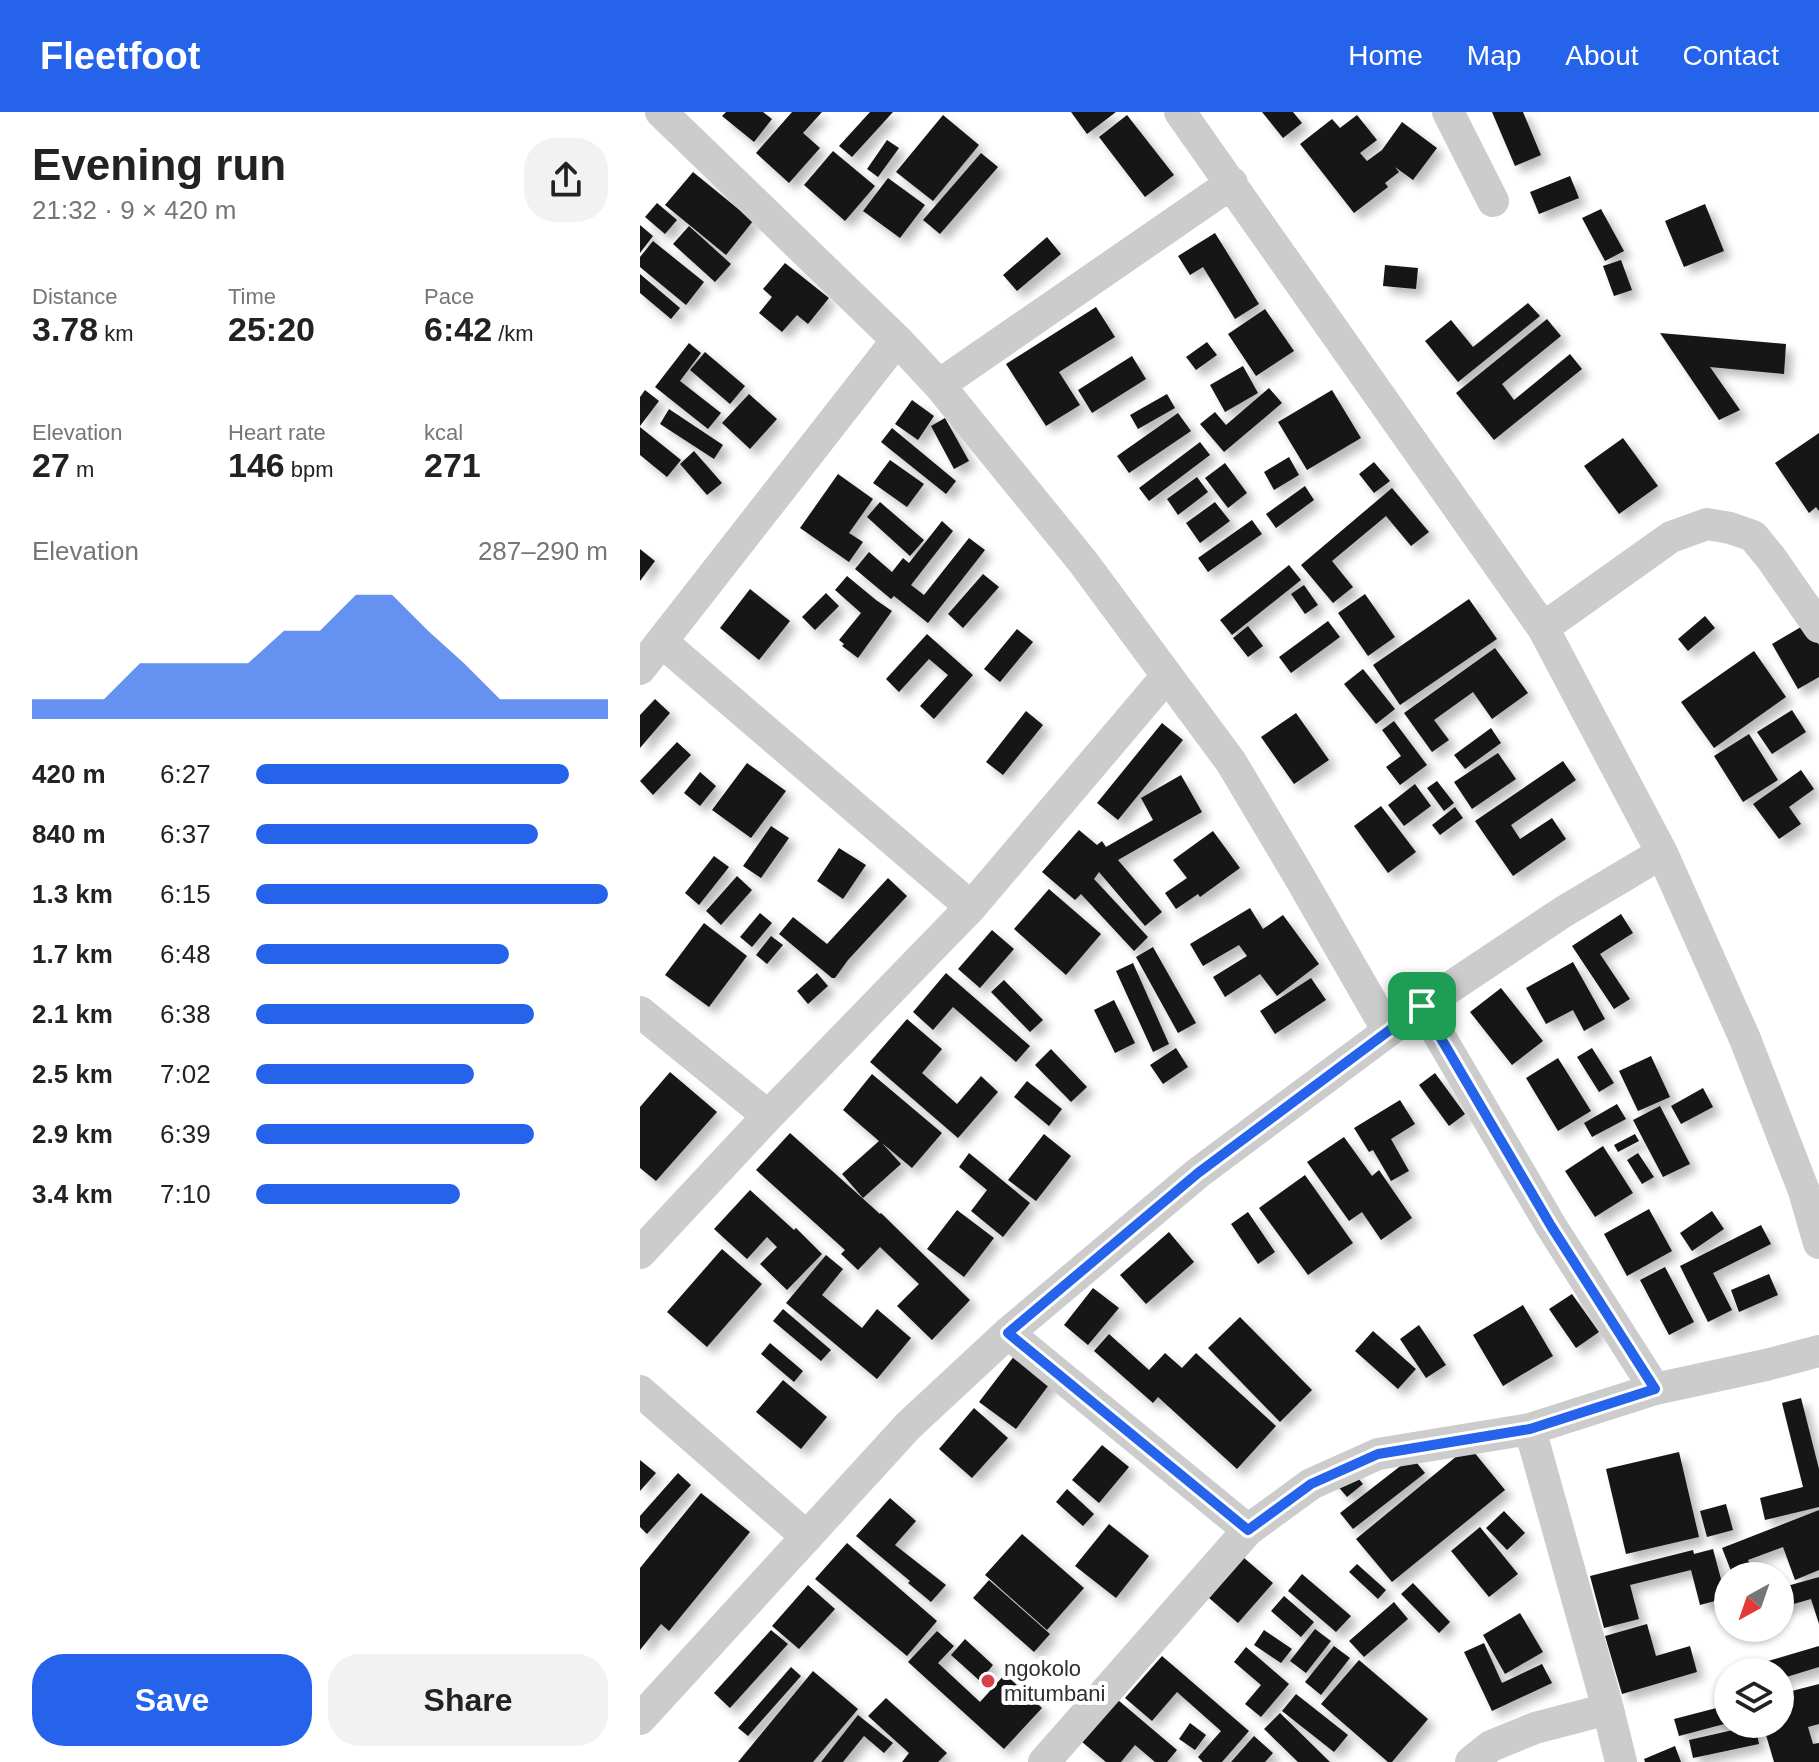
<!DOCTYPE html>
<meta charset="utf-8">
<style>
:root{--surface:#fff;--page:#f2f2f2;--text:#222;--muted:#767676;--accent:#2563eb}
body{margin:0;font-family:Helvetica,sans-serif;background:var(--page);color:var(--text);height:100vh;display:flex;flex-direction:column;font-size:30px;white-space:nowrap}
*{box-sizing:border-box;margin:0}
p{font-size:26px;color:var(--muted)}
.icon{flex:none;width:44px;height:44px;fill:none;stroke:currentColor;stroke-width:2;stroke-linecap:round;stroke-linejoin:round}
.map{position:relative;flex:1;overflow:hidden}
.details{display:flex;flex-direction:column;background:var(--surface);width:640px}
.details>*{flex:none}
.needle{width:52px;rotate:220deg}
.controls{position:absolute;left:1074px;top:1450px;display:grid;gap:16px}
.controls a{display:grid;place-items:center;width:80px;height:80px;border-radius:50%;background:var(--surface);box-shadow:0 2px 6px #0004;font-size:40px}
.pin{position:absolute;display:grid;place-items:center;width:68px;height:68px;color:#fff;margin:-34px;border-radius:16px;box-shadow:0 4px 12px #0006}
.round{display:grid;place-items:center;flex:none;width:84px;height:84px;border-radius:32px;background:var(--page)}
.head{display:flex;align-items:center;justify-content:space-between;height:136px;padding:0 32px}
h1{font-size:44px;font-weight:700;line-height:60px}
.metrics{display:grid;grid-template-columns:repeat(3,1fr);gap:12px;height:136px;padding:8px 32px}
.metrics div{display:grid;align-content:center}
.metrics b{font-size:34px;font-weight:700}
.metrics small{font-size:22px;font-weight:400}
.metrics p{font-size:22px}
.chart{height:224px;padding:16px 32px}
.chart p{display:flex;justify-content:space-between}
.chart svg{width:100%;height:144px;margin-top:8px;fill:var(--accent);opacity:.7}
.action{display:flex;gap:16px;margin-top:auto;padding:16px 32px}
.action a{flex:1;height:92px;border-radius:32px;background:var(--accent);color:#fff;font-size:32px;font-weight:700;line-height:92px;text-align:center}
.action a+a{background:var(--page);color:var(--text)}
ul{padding:0 32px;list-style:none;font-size:26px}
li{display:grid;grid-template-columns:128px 96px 1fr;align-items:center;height:60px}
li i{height:20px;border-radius:10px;background:var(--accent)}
header{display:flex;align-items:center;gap:48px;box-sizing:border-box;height:112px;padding:0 40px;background:var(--accent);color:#fff}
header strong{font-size:38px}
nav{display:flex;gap:44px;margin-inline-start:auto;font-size:28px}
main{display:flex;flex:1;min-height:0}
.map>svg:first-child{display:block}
.building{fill:#161616;filter:url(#shadow)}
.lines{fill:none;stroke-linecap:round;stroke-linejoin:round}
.minor{stroke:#ccc;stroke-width:32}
.route-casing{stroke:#fff;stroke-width:16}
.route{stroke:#2563eb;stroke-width:10}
.poi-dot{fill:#d5424a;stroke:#fff;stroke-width:3}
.labels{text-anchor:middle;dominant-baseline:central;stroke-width:8;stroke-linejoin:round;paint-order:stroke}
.poi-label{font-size:22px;fill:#2f2f2f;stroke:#fff;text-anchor:start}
</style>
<header>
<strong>Fleetfoot</strong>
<nav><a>Home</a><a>Map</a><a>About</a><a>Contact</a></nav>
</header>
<main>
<section class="details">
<div class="head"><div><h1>Evening run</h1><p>21:32 · 9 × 420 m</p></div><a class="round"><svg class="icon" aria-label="share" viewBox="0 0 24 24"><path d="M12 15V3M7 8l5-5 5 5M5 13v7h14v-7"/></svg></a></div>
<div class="metrics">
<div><p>Distance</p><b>3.78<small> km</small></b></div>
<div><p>Time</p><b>25:20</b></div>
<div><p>Pace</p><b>6:42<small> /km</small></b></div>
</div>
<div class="metrics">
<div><p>Elevation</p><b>27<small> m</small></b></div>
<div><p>Heart rate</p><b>146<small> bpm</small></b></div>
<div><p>kcal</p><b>271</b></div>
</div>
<div class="chart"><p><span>Elevation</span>287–290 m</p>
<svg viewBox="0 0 160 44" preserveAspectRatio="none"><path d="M0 44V38L10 38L20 38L30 27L40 27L50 27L60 27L70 17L80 17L90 6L100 6L110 17L120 27L130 38L140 38L150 38L160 38V44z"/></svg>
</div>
<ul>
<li><b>420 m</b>6:27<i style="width:89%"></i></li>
<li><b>840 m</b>6:37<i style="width:80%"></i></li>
<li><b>1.3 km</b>6:15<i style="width:100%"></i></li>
<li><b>1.7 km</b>6:48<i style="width:72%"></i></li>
<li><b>2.1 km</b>6:38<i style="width:79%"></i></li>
<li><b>2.5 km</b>7:02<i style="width:62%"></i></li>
<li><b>2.9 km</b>6:39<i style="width:79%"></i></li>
<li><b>3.4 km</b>7:10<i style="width:58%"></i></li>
</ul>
<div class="action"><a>Save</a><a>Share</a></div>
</section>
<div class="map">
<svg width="1179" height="1650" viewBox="0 0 1179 1650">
<defs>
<filter id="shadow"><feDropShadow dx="7" dy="7" stdDeviation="4" flood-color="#0004"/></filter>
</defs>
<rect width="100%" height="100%" fill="#fff"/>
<path class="building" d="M86 0H123L132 7 114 30 82 4Z
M152 0H182L163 21 180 36 149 71 116 41Z
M230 0H253L212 45 199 34Z
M431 0H476L447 22Z
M622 0H653L662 11 643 26Z
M852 0H883L901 43 875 54Z
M303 3 339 33 293 89 256 60Z
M487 3 534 63 505 85 459 25Z
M717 3 737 28 720 41 727 49 742 38 762 10 797 36 773 68 755 55 759 60 745 71 748 75 714 101 660 32 692 7 700 16Z
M247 28 259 36 238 65 227 57Z
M193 39 235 74 205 109 164 73Z
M341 41 358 55 300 122 283 108Z
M53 60 113 109 86 143 25 93Z
M930 64 939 86 899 102 890 80Z
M248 66 285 93 260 126 223 99Z
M17 91 37 108 25 122 5 105Z
M1065 92 1084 139 1044 155 1025 109Z
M961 97 984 139 965 149 942 106Z
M0 113 13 124 0 141Z
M49 114 91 152 75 170 33 132Z
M575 121 619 192 595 207 563 155 550 163 538 144Z
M407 125 421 142 377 179 363 163Z
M13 129 64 170 46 193 0 155V145Z
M981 148 992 178 974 184 963 154Z
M145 151 189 186 168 212 157 203 142 220 119 201 132 185 123 177Z
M745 153 778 156 776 177 743 174Z
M0 162 40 196 31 207 0 181Z
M888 191 900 204 818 270 785 229 811 208 833 235Z
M456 195 475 225 419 260 440 293 406 314 366 252Z
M625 197 654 239 616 264 588 222Z
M907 207 921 224 862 272 874 288 930 242 942 257 854 328 816 281Z
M1020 221 1146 232 1144 262 1070 255 1100 298 1079 308Z
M567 230 577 243 556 258 546 245Z
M49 231 61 241 40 269 81 301 68 317 15 275Z
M65 240 105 274 90 292 50 258Z
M492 244 506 267 452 301 438 278Z
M603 254 618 281 585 300 570 273Z
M629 276 642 291 584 340 560 312 575 300 586 313Z
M5 278 19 289 0 314V285Z
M692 278 721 326 667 358 638 310Z
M109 282 137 307 110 337 82 311Z
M527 282 535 296 498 317 490 303Z
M272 288 294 304 278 328 255 312Z
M29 297 83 333 74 347 20 312Z
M538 301 551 319 489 361 477 344Z
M305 306 329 349 314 357 291 314Z
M0 315 41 348 27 365 0 343Z
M252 316 316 369 306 382 241 330Z
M1179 321V399L1176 395 1169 401 1135 351Z
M983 326 1018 374 979 402 944 354Z
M560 330 570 343 509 389 499 376Z
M54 339 82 371 67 383 40 352Z
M649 345 659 363 634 378 624 360Z
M250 348 284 372 267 395 233 371Z
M734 350 750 369 734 381 719 362Z
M585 351 607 381 588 396 565 366Z
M198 362 233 387 209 421 223 430 209 450 160 416Z
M557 365 568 380 538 403 527 387Z
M665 374 674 388 636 416 626 402Z
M752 376 789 420 771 434 746 404 692 449 713 475 693 491 661 453Z
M240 390 284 428 270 444 227 405Z
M575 390 590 409 560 431 546 411Z
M612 408 622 422 568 460 558 446Z
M302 409 313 419 271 473 284 483 329 426 345 438 288 511 254 484 251 487 215 457 229 440 252 460 263 446 269 451Z
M0 437 15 449 0 469Z
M649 453 661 468 592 523 580 508Z
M343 462 359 475 323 516 308 502Z
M207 464 236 488 252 499 218 546 202 534 204 532 199 528 221 501 195 478Z
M664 473 678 493 665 502 651 482Z
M110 477 150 509 119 548 80 516Z
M186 481 199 494 175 518 162 505Z
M725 482 755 525 728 544 698 501Z
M829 487 857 527 760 593 733 553Z
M1065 504 1075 516 1048 539 1038 527Z
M688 509 700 525 651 561 639 545Z
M1166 512 1179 533V565L1158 577 1132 532Z
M608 514 623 534 608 545 593 526Z
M377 517 393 530 360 570 344 557Z
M287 522 333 563 294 607 280 594 308 563 289 547 259 580 246 567Z
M855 536 888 581 852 607 833 580 794 608 809 628 792 640 764 601Z
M1114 539 1146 585 1074 636 1041 590Z
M723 557 755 597 736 612 704 572Z
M15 587 30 601 0 636V603Z
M1152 598 1166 620 1132 642 1117 620Z
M386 599 403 613 363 663 346 650Z
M656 601 689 648 654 672 621 625Z
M754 609 787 653 760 673 746 655 761 644 742 618Z
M522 611 543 628 478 708 457 691Z
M851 616 861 631 825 657 814 643Z
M1109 622 1138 668 1103 690 1074 644Z
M37 630 51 643 13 683 0 669Z
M858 641 876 667 832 697 814 670Z
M923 649 936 668 871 713 880 727 912 706 926 727 873 764 835 709Z
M107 651 146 679 111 726 72 698Z
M1161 658 1174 677 1149 695 1161 712 1139 727 1113 692Z
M60 660 76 674 60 694 44 681Z
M541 663 562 700 478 748 522 800 505 814 459 760 454 767 508 825 494 839 441 782 435 788 402 760 439 718 457 733 462 729 466 735 513 708 501 686Z
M797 669 814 691 804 699 787 676Z
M775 672 791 694 764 714 748 693Z
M741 694 776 740 748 761 714 714Z
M815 695 823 706 800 723 792 713Z
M131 714 149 726 121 766 103 754Z
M573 719 600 756 560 785 558 782 536 797 525 781 547 766 533 748Z
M199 736 226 753 203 787 177 769Z
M74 744 89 755 59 793 45 781Z
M97 764 112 778 81 813 66 799Z
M248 766 267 784 208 848 195 866H192L139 822 153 805 187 832Z
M409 777 461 822 426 863 374 817Z
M610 796 623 817 643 803 679 852 637 884 620 862 585 885 573 865 607 844 599 833 563 854 550 832Z
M120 801 132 811 112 835 100 825Z
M981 802 993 821 960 842 990 887 974 897 932 834Z
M64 811 107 844 69 895 25 863Z
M352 818 374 837 340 876 318 857Z
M131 824 143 833 127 852 116 843Z
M513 835 556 911 538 921 496 845Z
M933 850 965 907 944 919 933 898 906 912 886 876Z
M493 851 529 932 513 940 476 859Z
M177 861 188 874 168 892 157 879Z
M306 861 390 934 376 950 313 895 293 918 273 900Z
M671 866 686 888 635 922 620 899Z
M364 868 403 908 390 920 351 880Z
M861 876 903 929 872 953 830 900Z
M474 888 495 931 475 941 454 898Z
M267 907 302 937 282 961 317 992 341 964 358 980 318 1026 230 950Z
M536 936 548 955 523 972 510 953Z
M952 936 974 971 959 980 937 945Z
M411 937 447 975 431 990 395 953Z
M1011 944 1030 985 998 999 979 959Z
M918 946 951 999 918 1019 886 966Z
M30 960 77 1000 16 1069 0 1056V995Z
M795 961 825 1002 809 1014 779 973Z
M232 962 302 1021 272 1056 242 1031 261 1052 223 1086 202 1062 239 1029 203 998Z
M387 969 422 997 409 1014 374 985Z
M1063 976 1073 995 1041 1012 1031 994Z
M760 988 775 1012 751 1027 769 1059 751 1069 733 1038 729 1040 714 1016Z
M977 992 986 1007 952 1025 944 1011Z
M1020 994 1050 1052 1023 1065 993 1008Z
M150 1021 240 1102 241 1101 330 1188 292 1228 257 1194 279 1172 240 1135 218 1158 201 1142 205 1138 116 1058Z
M404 1022 431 1044 396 1089 368 1068Z
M995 1022 999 1029 978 1040 974 1033Z
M704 1025 732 1064 739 1058 772 1106 741 1128 722 1100 709 1109 667 1050Z
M963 1034 993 1081 955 1105 925 1059Z
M329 1041 390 1091 363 1125 331 1099 347 1078 319 1055Z
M998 1041 1014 1065 1002 1072 987 1048Z
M665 1063 713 1131 668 1163 619 1096Z
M110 1078 154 1118 156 1116 182 1142 147 1178 120 1152 137 1135 127 1125 107 1147 74 1117Z
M1009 1097 1032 1139 987 1164 964 1122Z
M317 1098 354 1126 324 1165 287 1137Z
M1072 1099 1084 1117 1052 1139 1040 1121Z
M608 1100 635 1140 618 1152 591 1112Z
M1121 1113 1131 1132 1073 1161 1092 1198 1068 1210 1040 1154Z
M529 1120 554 1150 506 1192 480 1163Z
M82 1137 122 1172 67 1235 27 1200Z
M186 1143 203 1157 182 1183 222 1216 237 1197 271 1226 237 1267 146 1191Z
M1025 1155 1054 1210 1029 1223 1000 1168Z
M1129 1162 1138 1183 1099 1200 1091 1178Z
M453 1176 479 1196 448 1233 424 1213Z
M932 1182 959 1220 936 1236 909 1197Z
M883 1193 913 1244 863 1274 833 1223Z
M143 1197 191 1238 181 1249 133 1209Z
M600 1205 672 1278 640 1310 568 1236Z
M779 1213 806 1253 786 1266 760 1227Z
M733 1219 776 1257 758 1277 715 1239Z
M469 1222 509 1258 525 1241 542 1256 556 1241 636 1314 597 1357 518 1285 513 1291 454 1239Z
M130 1231 163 1259 154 1270 121 1242Z
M378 1239 414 1266 376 1317 339 1290Z
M143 1268 187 1305 161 1337 116 1300Z
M1161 1286 1179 1357V1395L1125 1408 1120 1386 1163 1375 1142 1291Z
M334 1296 368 1326 332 1366 299 1337Z
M462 1333 489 1355 459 1391 432 1368Z
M829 1334 865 1378 752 1470 716 1427Z
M1039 1340 1059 1425 986 1442 966 1357Z
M772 1345 785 1361 713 1417 700 1401Z
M0 1348 16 1361 0 1379Z
M706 1352 723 1372 707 1385 690 1365Z
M38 1361 51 1373 7 1422 0 1415V1404Z
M427 1377 454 1402 443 1414 416 1390Z
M61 1381 110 1420 29 1519 21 1512 0 1538V1456Z
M250 1386 276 1409 255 1433 306 1473 291 1490 268 1471 270 1469 216 1424Z
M1086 1392 1093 1418 1067 1425 1060 1399Z
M1179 1398V1458L1155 1468 1143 1435 1108 1448 1114 1464H1093L1082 1436Z
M864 1399 885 1421 867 1438 846 1416Z
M469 1412 509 1444 476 1486 435 1454Z
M840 1415 878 1462 849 1485 811 1439Z
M382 1422 444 1476 407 1518 345 1463Z
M207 1431 297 1509 267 1544 175 1467Z
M1073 1437 1086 1486 1060 1493 1051 1458 990 1473 999 1507 964 1516 950 1464 1053 1438 1054 1442Z
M603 1445 633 1471 598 1511 569 1486Z
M717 1452 746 1478 738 1487 709 1460Z
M662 1462 711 1504 696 1520 648 1479Z
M1179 1465V1512L1171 1487 1140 1496V1476Z
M349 1468 410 1522 394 1540 333 1486Z
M773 1471 810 1510 799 1521 761 1482Z
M168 1473 195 1497 159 1537 132 1514Z
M644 1484 674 1510 661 1525 631 1499Z
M754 1490 768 1507 724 1545 709 1529Z
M880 1501 903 1540 865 1562 843 1523Z
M1007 1512 1016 1544 1050 1534 1057 1560 982 1582 965 1524Z
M675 1517 691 1529 666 1561 650 1549Z
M131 1518 148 1532 90 1596 74 1581Z
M624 1518 652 1537 641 1551 614 1533Z
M297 1519 314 1534 298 1551 340 1590 365 1562 402 1596 364 1637 268 1550Z
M325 1527 353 1553 340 1569 311 1543Z
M844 1531 862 1571 902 1552 912 1571 852 1599 824 1540Z
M694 1534 710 1546 681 1583 665 1570Z
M1179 1534V1555L1140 1567V1560H1120L1118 1552Z
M606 1535 649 1572 621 1605 605 1592 621 1573 594 1550Z
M522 1544 609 1619 582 1650H563L558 1645 581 1619 537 1580 512 1609 485 1586Z
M719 1548 788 1607 752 1650H748L681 1592Z
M151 1555 161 1564 108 1624 98 1616Z
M173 1559 218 1597 173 1650H98Z
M1179 1572V1612L1168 1615 1173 1632 1179 1631V1650H1134L1123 1613 1140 1612V1582Z
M656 1582 708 1623 694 1640 642 1599Z
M246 1586 307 1641 298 1650H262L269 1641 228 1604Z
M478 1588 537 1638 527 1650H515L495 1633 481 1650H466L442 1630Z
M1088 1593V1611L1039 1624 1034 1607Z
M640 1601 690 1650H658L624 1617Z
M218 1603 253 1631 244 1641 224 1624 203 1650H181Z
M550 1611 566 1623 555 1638 539 1627Z
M1115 1613 1119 1632 1053 1646 1049 1628Z
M614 1624 633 1641 625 1650H591Z
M1035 1634 1041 1650H1005L1004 1647Z"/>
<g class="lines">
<path class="minor" d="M21 0 257 228 299 273 443 450 591 650 656 759 748 919
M540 0 903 516 1022 741 1105 927 1164 1079 1179 1131
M808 0 853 89
M299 273 592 71
M903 516 1031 425 1067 412 1090 416 1113 424 1131 446 1179 515
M22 530 331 795
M0 557 257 228
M782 894 911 1114 1015 1277
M0 900 128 1004
M0 1141 128 1004 331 795 527 564
M368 1221 608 1418
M0 1279 167 1425
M890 1317 968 1597 981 1650
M0 1607 268 1314 368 1221 558 1061 782 894 923 800 1022 741
M404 1650 608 1418 671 1372 738 1342 890 1317 1015 1277 1126 1253 1179 1239
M831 1650 851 1634 895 1616 968 1597"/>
</g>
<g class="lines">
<defs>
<path id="route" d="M782 894 911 1114 1015 1277 890 1317 738 1342 671 1372 608 1418 368 1221 558 1061Z"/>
</defs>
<use href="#route" class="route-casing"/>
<use href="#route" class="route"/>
</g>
<circle class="poi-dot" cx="348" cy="1569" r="8"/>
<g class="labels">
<g class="poi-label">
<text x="364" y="1556">ngokolo<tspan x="364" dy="25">mitumbani</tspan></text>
</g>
</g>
</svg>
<div class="controls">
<a><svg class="needle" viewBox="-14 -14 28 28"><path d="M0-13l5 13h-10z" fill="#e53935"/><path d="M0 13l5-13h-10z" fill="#767676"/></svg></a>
<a><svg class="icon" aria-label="layers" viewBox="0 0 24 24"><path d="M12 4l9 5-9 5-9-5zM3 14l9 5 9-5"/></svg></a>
</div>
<div class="pin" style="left:782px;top:894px;background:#1e9e55"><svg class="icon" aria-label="arrive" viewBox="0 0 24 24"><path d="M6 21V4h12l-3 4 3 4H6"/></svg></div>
</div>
</main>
